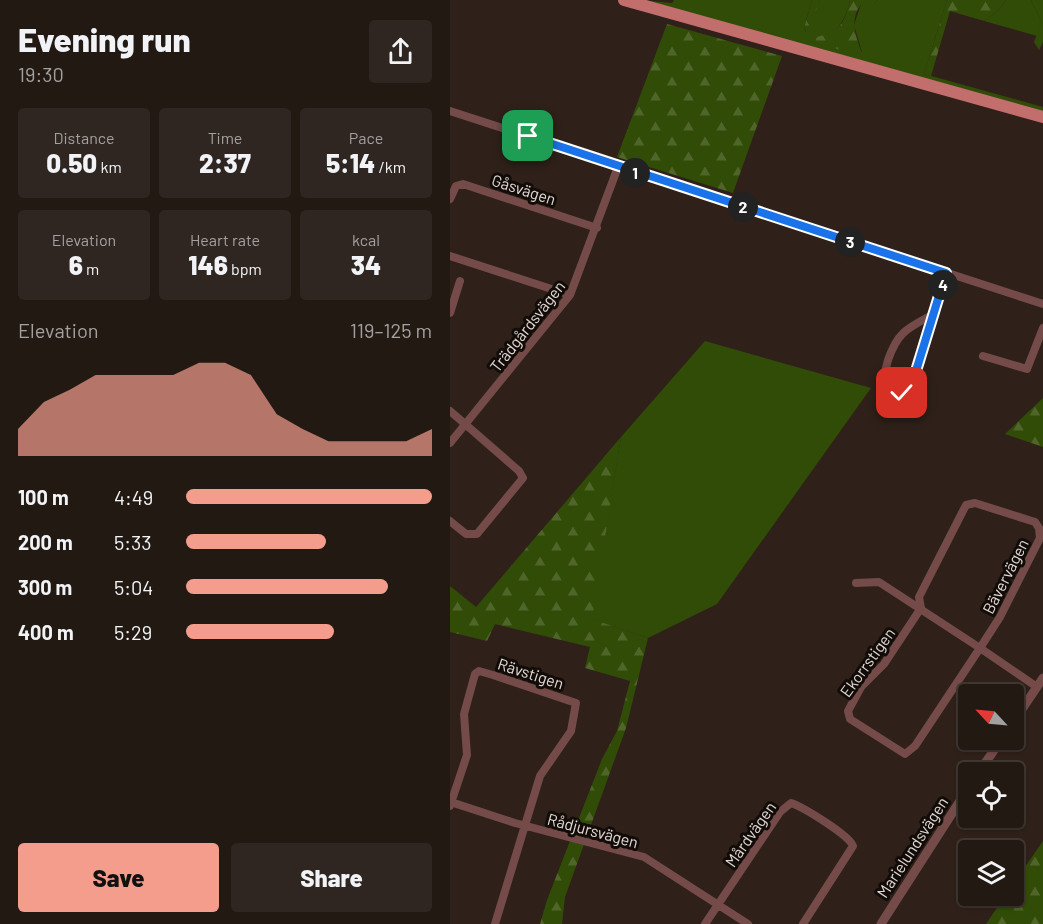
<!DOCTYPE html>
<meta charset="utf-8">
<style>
:root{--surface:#231913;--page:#2f2621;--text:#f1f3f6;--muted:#a3a0a0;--line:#403833;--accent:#f49d8d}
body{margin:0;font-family:Barlow,sans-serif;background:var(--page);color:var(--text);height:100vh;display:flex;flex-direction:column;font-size:22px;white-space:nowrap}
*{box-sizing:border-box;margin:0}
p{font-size:20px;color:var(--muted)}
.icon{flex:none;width:33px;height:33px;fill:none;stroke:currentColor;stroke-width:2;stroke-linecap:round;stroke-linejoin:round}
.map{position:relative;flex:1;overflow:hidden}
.panel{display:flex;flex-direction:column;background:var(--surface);width:450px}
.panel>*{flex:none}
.needle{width:39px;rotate:296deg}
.fabs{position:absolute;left:508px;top:684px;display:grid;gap:12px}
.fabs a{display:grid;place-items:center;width:66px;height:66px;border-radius:6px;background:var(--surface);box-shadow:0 2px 4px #0004,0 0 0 2px var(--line);font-size:30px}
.pin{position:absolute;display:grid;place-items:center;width:51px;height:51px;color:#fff;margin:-26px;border-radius:12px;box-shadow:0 3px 9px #0006}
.km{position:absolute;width:30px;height:30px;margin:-15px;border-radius:50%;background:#222;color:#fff;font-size:16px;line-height:30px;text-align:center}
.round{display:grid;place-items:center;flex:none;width:63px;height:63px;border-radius:6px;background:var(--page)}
.overview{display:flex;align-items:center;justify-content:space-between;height:102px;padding:0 18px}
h1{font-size:33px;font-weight:800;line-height:45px}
.figures{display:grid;grid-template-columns:repeat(3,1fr);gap:9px;height:102px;padding:6px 18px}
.figures div{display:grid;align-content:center;border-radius:6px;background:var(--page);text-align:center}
.figures b{font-size:26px;font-weight:800}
.figures small{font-size:16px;font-weight:400}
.figures p{font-size:16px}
.chart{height:168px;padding:12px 18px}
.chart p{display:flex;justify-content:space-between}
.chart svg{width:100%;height:108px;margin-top:6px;fill:var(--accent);opacity:.7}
.cta{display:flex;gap:12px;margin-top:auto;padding:12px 18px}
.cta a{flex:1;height:69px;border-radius:6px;background:var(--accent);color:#111;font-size:24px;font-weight:800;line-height:69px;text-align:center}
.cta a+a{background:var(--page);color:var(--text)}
ul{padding:0 18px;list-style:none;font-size:20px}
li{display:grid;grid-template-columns:96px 72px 1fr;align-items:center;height:45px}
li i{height:15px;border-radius:8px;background:var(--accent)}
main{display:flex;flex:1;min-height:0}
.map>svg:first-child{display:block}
.green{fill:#314c07}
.forest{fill:url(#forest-firs)}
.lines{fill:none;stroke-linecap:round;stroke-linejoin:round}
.minor{stroke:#744b49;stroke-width:8}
.tertiary{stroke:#744b49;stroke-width:9}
.primary{stroke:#c16e6d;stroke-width:12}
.route-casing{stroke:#fff;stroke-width:12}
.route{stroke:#1a73e8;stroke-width:8}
.labels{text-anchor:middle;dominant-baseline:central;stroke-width:6;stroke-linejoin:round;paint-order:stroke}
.street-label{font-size:16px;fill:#e3d9d4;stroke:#120c09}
</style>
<main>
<section class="panel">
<div class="overview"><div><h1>Evening run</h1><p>19:30</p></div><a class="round"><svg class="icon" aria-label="share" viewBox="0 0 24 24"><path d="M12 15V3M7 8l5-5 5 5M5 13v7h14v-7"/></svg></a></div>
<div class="figures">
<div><p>Distance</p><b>0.50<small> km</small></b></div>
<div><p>Time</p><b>2:37</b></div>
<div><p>Pace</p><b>5:14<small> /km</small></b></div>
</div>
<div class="figures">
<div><p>Elevation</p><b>6<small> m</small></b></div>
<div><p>Heart rate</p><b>146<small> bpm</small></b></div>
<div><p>kcal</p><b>34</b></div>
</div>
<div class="chart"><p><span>Elevation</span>119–125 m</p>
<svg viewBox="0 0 160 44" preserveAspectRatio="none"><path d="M0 44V33L10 22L20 17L30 11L40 11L50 11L60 11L70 6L80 6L90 11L100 27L110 33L120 38L130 38L140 38L150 38L160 33V44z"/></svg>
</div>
<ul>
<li><b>100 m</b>4:49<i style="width:100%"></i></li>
<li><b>200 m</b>5:33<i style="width:57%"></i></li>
<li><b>300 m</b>5:04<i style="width:82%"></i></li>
<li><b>400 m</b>5:29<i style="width:60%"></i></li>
</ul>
<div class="cta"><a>Save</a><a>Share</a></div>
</section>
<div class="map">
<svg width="593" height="924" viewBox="0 0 593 924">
<defs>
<pattern id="forest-firs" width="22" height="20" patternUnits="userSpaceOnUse" patternTransform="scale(1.5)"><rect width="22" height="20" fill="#314c07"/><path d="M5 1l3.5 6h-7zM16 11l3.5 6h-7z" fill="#4f652a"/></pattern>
</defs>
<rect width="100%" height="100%" fill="#2f2119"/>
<path class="green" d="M191 0 222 3 224 0H362L354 28 356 32 370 0H400C397 15 392 24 381 35H374L412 52 404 25 411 4H424L428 0H497L474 74 593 107V111Z
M556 0H581L592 23 587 36 534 21 548 11Z
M255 341 421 388 267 604 198 638 141 619 171 437Z"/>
<path class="forest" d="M362 0H370L357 33 354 28Z
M400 0H428L424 4 411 5C399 19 406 37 412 53L411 56 367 43 364 38C388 31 394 27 400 0Z
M497 0H556L548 11 534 21 500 11 481 76 474 74Z
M581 0H593V42L589 50 584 42 592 23Z
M217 24 332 56 283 193 167 157Z
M593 398V447L555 434Z
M171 437 142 619 198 638 176 728 115 897 112 924H90L97 900 152 759 167 731 180 681 135 668 140 647 45 624 37 641 0 632V586L26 607Z
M593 841V924H536L555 896H564V883Z"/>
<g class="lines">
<path class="minor" d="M0 111 593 304
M0 199 6 186 13 184 147 228
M0 256 120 295
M0 313 10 281
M484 314C458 328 448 331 438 360 436 369 433 375 434 384L443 392 452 393 462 384 497 273
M533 356 577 369 593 328
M0 411 69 471 73 478 27 534H16L0 521
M0 443 120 295 168 167
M406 583 429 582 530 648 465 746 455 754 400 719 398 711 411 687 434 664 471 608
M471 608 469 597 516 505 525 503 585 522 589 528 590 538 550 617 530 648 587 687
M1 802 65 823 194 857 298 924
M0 806 17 755 14 714 25 674 29 671 43 675 126 703 121 731 90 776 45 924
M255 924 330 812 341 803C353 807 399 835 403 846L353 924"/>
<path class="tertiary" d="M564 721 593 678
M529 772 551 740
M431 924 519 787"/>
<path class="primary" d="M174 0 593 117"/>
</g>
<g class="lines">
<defs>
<path id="route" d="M78 136 496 273 462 384 452 393"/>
</defs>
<use href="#route" class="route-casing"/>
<use href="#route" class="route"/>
</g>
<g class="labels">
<g class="street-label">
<text transform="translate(74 189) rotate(18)">Gåsvägen</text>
<text transform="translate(77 326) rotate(-52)">Trädgårdsvägen</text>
<text transform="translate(555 576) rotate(-63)">Bävervägen</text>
<text transform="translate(417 662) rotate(-54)">Ekorrstigen</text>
<text transform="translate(81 673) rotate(18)">Rävstigen</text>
<text transform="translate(143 830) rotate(15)">Rådjursvägen</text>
<text transform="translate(300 834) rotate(-55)">Mårdvägen</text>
<text transform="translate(462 847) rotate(-57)">Marielundsvägen</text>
</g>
</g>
</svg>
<div class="fabs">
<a><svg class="needle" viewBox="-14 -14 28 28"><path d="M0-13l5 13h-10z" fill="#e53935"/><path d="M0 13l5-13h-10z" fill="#a3a0a0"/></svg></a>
<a><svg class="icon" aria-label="locate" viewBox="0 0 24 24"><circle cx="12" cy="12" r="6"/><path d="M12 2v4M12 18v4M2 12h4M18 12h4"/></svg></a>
<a><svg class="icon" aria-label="layers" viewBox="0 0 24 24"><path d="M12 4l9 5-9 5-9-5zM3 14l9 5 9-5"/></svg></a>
</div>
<div class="pin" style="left:78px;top:136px;background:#1e9e55"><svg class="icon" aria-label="arrive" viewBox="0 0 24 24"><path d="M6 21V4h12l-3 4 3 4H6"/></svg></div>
<div class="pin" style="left:452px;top:393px;background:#d93025"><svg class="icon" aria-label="check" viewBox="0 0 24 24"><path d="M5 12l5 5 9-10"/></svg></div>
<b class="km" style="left:185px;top:173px">1</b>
<b class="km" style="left:293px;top:207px">2</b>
<b class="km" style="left:400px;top:242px">3</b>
<b class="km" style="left:493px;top:285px">4</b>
</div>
</main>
